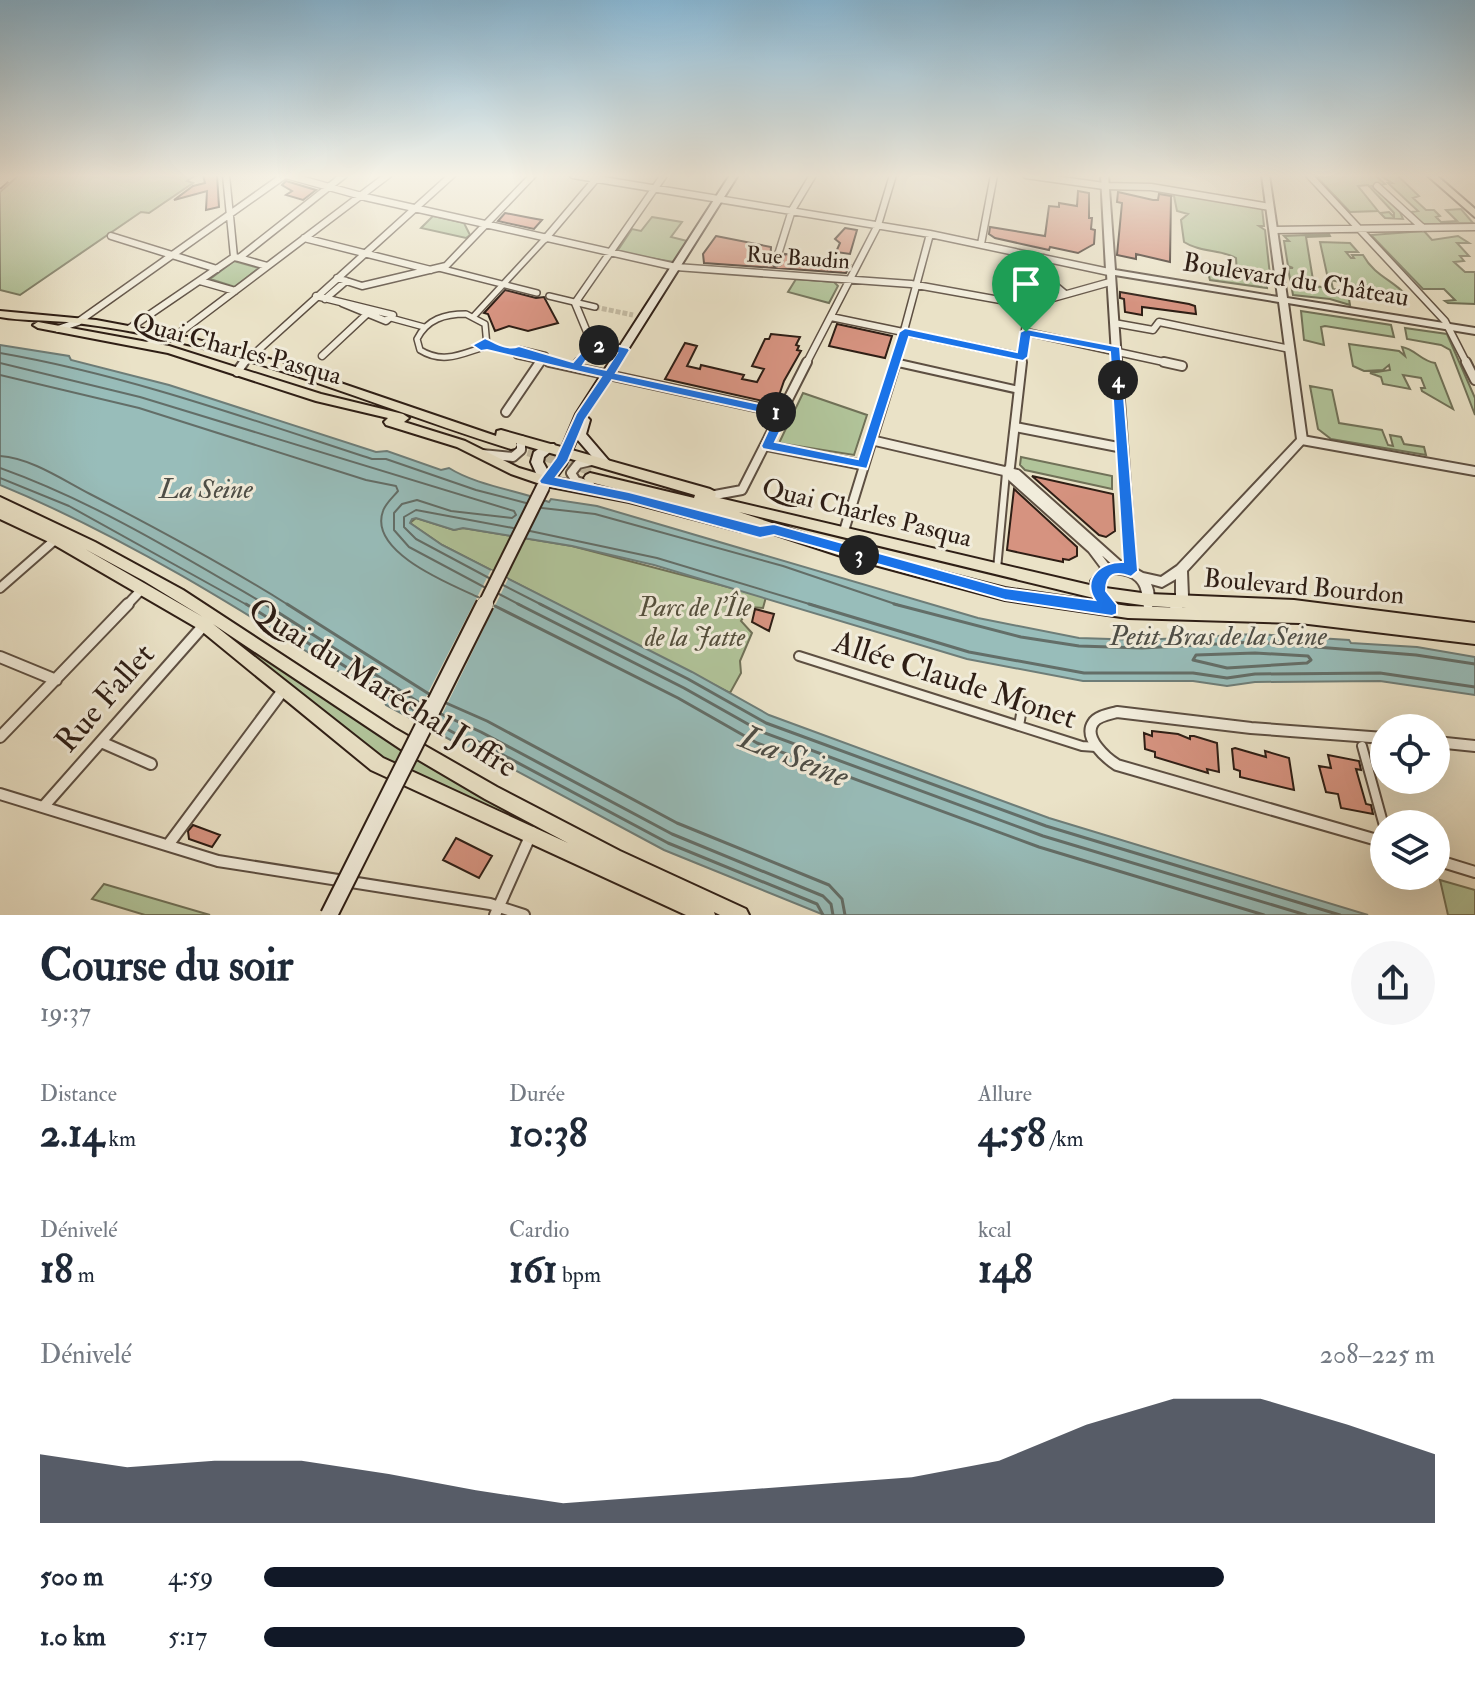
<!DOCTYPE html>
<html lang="fr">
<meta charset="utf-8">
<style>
:root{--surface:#fff;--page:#f6f6f7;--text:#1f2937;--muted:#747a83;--accent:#111827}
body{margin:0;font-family:"IM FELL Double Pica",serif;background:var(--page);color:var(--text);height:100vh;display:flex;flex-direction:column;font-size:30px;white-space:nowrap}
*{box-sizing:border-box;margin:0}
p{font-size:26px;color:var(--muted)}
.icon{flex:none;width:44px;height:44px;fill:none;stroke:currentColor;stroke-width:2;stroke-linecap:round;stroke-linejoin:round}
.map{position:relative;height:915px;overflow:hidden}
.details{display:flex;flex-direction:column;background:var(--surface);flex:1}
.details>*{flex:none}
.tools{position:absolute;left:1370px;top:714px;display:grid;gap:16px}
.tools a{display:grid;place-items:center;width:80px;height:80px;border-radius:50%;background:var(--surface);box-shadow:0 8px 32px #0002;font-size:40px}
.pin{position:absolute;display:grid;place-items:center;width:68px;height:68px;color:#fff;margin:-82px -34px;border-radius:50% 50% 50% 0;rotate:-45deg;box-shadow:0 0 8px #0007}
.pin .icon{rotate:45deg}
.km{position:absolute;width:40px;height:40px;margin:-20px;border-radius:50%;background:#222;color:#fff;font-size:22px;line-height:40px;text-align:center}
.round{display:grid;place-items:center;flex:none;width:84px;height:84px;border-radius:42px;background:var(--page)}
.head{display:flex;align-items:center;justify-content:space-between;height:136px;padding:0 40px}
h1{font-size:44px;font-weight:700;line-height:60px}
.figures{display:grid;grid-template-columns:repeat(3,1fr);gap:12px;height:136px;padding:8px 40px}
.figures div{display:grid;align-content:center}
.figures b{font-size:40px;font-weight:700}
.figures small{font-size:22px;font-weight:400}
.figures p{font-size:22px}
.chart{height:224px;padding:16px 40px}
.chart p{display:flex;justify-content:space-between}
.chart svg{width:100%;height:144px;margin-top:8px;fill:var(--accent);opacity:.7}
ul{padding:0 40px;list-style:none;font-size:26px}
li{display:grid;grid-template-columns:128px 96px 1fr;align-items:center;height:60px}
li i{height:20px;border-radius:10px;background:var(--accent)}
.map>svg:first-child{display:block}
.green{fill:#b1c49a;stroke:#707158;stroke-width:2}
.water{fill:#98bdba;stroke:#6e7d78;stroke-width:2}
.pier{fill:#eae2c7}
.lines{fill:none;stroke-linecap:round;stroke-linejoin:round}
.shore-far1{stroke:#636e68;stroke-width:2}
.shore{stroke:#636e68;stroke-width:3}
.building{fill:#d69380;stroke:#2e1e15;stroke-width:2}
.pedestrian-tunnel{stroke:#c4bba3;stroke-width:5;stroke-dasharray:5 2;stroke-linecap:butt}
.primary-tunnel{stroke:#c4bba3;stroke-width:12;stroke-dasharray:12 6;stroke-linecap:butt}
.pedestrian-far2-casing{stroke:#5d4f42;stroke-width:8}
.pedestrian-far1-casing{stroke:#5d4f42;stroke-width:10}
.pedestrian-casing{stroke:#5d4f42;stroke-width:12}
.minor-far2-casing{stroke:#5d4f42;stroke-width:9}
.minor-far1-casing{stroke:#5d4f42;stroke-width:12}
.minor-casing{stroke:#5d4f42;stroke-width:14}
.tertiary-casing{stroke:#5d4f42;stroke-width:4}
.secondary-casing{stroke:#2e1e15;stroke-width:4}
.primary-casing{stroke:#2e1e15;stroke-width:4}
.pedestrian-far2{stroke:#f1ecdb;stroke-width:5}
.pedestrian-far1{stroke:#f1ecdb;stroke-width:6}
.pedestrian{stroke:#f1ecdb;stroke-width:8}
.minor-far2{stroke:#f1ecdb;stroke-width:6}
.minor-far1{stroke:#f1ecdb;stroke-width:8}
.minor{stroke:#f1ecdb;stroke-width:10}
.tertiary{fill:#f1ecdb;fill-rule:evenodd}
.secondary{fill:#f1ecdb;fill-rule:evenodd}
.primary{fill:#eae2c7;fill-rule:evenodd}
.rail{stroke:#2e1e15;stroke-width:2;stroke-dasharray:11 11;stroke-linecap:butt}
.secondary-bridge-far1-casing{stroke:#2e1e15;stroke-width:16;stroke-linecap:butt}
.secondary-bridge-casing{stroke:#2e1e15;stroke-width:20;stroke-linecap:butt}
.secondary-bridge-far1{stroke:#f1ecdb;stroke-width:12}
.secondary-bridge{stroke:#f1ecdb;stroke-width:16}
.route{fill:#1a73e8;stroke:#fff;stroke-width:2;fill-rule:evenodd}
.labels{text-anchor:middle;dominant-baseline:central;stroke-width:6;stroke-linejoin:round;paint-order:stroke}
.far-street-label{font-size:22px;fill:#2e1e15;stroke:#f1ecdb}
.street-label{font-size:26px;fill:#2e1e15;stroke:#f1ecdb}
.park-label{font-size:26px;font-style:italic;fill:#55503d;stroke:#f1ecdb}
.water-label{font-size:28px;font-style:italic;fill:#4e4e47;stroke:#f1ecdb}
.near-street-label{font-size:32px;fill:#2e1e15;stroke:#f1ecdb}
.near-water-label{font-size:34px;font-style:italic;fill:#4e4e47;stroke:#f1ecdb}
</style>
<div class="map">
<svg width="1475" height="915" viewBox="0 0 1475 915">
<rect width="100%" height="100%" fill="#eae2c7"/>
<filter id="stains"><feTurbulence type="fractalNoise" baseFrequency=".0025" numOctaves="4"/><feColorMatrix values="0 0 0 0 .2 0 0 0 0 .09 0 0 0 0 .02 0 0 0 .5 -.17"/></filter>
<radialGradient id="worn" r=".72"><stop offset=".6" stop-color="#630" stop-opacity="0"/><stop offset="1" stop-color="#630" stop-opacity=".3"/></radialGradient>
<path class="green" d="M19 175H196L187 181 193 183 149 213 141 212 20 295 0 290V192Z
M1315 175H1375L1385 184 1372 186 1400 212 1403 219 1385 218 1380 213 1389 212 1394 217V213L1368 185 1358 186 1378 211 1350 212Z
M1379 175 1398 176 1419 196 1413 198 1426 210H1434L1440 216 1436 217 1441 222 1457 221 1446 210 1461 209 1473 223 1421 224 1411 212 1418 211 1388 183H1392Z
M1159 191 1262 208 1264 226H1259L1265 230 1270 275 1265 272 1267 288 1210 280 1207 269 1237 274 1236 258C1220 249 1201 253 1184 242L1181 220 1188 214 1177 211 1174 196 1159 194Z
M433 216 464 223 470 235 466 238 421 228Z
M652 217 682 222 671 237 687 241 674 262 619 253 618 250 632 229 641 231Z
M1424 231 1432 240 1458 236 1469 243H1457L1469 256H1460L1464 261 1454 262 1465 272H1475V304L1448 303 1445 301 1455 300 1444 289H1423L1371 235Z
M1329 234 1330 236 1306 237 1314 286 1330 288 1320 242 1350 243 1358 252H1346L1351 258H1354L1352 255H1363C1374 275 1392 280 1404 293L1391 294 1331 280 1333 289 1353 292V296L1349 299 1350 305 1330 299 1293 295 1288 268H1293L1288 266 1284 241H1289L1284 236Z
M234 261 259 268 235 287 210 279Z
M796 279 834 282 838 286 829 303 788 292Z
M1301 311 1391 325 1394 337 1325 326 1321 327 1324 345 1304 340Z
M1405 328 1447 334 1475 398V415L1450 350 1441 345 1407 339Z
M1349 344 1399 351 1405 356 1402 347C1415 349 1421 361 1435 363L1453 409 1422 391 1421 388H1425L1421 378 1403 375 1410 389 1383 384 1381 377 1370 373 1390 370 1389 365 1383 370 1364 371 1353 366Z
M1310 386 1332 390 1339 423 1382 430 1388 445 1393 446 1390 435 1401 437 1404 444 1424 447 1426 455 1331 439 1318 429Z
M803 393 867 415 854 455 779 443Z
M1021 457 1112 476V489L1025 470 1020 465Z
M416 518 454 530 463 528 572 546 766 597 763 608 750 607 741 621 752 633 740 661 741 673 730 693 442 545 410 523Z
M241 643 385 737 519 816 514 823 380 760 238 647Z
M1440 880 1475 890V915H1448Z
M104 884 210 915H145L92 899Z"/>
<path class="water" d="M0 345 69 356 71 360 169 385 376 452 387 451 441 470 449 468C476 485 515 490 549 502L551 499 597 506 978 618 1079 638 1142 640 1255 634 1349 640 1351 643 1417 647 1475 657V695L1380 681 1255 682 1227 686 1193 681H1083L967 659 654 565 572 546 463 528 454 530 416 518 412 519 410 523 442 545 692 672 769 715 1049 818 1368 915H824L664 850 472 747 469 750 386 705 384 700C260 622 136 541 0 485Z"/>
<path class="pier" d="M491 570 508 579 434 731 414 720Z"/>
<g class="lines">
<path class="shore-far1" d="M0 353C127 375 249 419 372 459H386L476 490 526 503
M0 363 140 397 514 511 516 515 512 518 451 511 417 500 402 504 394 513V530L409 547 484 587
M0 375 139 408 366 480 396 486 398 491C393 497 385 504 383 511 368 552 450 584 478 597
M0 456C31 458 63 480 90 494 158 529 225 565 290 606
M0 468C95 502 181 555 268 606
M0 478 69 506 249 606
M542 508 595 514 783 566 901 606
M530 531 657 558 816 606
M489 578 416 539 404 527V517L416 510 513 528
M503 585 544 606
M499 594 522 606"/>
<path class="shore" d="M246 604 419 713
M265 604 423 705
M287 604 429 694
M518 604 684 688 762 732 1043 836 1306 915
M540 604 688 679 766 723 1046 826 1340 915
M809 604 969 652 1084 673H1193L1227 678 1255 674 1380 673 1475 687
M894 604 1021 637 1079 646 1142 648 1254 642 1416 655 1475 664
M495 606 678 698 757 743 1039 847 1264 915
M1255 653 1308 656 1311 660 1307 663 1227 668 1193 660 1196 655Z
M446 703 487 721 677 823 829 885 842 899 845 915
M441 714 481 732 672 834 823 896 831 904 833 915
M436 723 467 740 477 741 668 843 817 904 823 915"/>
</g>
<path class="building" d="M203 175H217L219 207 206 210 207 191 174 200 193 186 205 183Z
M286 181 316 190 303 200 286 195 292 191 282 185Z
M1078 191 1089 193V218H1092L1091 229 1095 230 1094 244 1078 253 1050 247 1049 250 995 238 989 234 990 227 1045 236 1049 206 1059 207V203L1077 206Z
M1118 192 1153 200H1158L1159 194 1171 196 1170 262 1136 254V259L1117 255 1122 203 1117 202Z
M505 213 531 218 542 220 534 229 498 221Z
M845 228 857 230 850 254 836 252 840 243 835 239Z
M716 236 771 247 770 262 775 267 781 265 785 254 850 265 846 273 704 263 703 254Z
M505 290 536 298 544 297 558 323 528 331 509 326 495 331 488 314 484 313Z
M1120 292 1189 304 1195 306 1196 314 1142 307V315L1125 312 1124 299 1120 298Z
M837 324 892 336 885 358 829 346Z
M771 334 800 337 796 345 799 346 797 350 801 351 784 381 776 404 665 379 685 343 697 346 687 366 700 369 701 365 744 375 742 379 757 382 764 369 752 366 765 339H769Z
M1032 476 1113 494 1115 531 1106 537 1099 535Z
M1014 489 1077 547V556L1069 560 1063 559V562L1007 550Z
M755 609 774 614 769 631 752 622Z
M1152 731 1178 734 1190 739V736H1194L1217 743 1219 772 1207 769 1208 773 1155 757V752L1145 749 1144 733 1152 736Z
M1235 748 1266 757 1265 751 1289 758 1294 790 1240 777V771L1234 769 1232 749Z
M1328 755 1359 761 1361 770 1356 769 1366 804 1371 805 1373 814 1341 808 1338 794 1326 792 1319 766 1331 768Z
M193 825 220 835 212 847 189 839 188 831Z
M456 838 492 856 479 878 443 860Z"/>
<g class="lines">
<path class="pedestrian-tunnel" d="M595 307 633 315"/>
<path class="primary-tunnel" d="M511 445 597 471"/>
<defs>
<path id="pedestrian-far2" d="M439 268 537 293
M549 296 595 307
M466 314 485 324 487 346C463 353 444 365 420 350L417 339C427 319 445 314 466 314Z
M474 316 545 239
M391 318 424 327
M487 346 516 353
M894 362 903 364"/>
<path id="pedestrian-far1" d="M894 362 1019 390
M997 569 1006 473"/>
<path id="pedestrian" d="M799 656 1082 746 1096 747
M1019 726 1023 702
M1362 746 1384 826"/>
<path id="minor-far2" d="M226 175 234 257
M286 175 365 197 676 267 911 284 1028 305 1110 282
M573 175 930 234 1109 272
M1026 175 1104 186 1151 187 1270 207
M1309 175 1445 321 1467 364
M1377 186 1423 228
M1274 230 1475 227
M111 236 217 269
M304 238 431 270
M545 239 596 179
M981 244 994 175
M239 258 267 266
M1044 258 1040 273 1064 293
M776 261 792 210 813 175
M337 278 362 286 446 266 533 175
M200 281 235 291
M316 296 393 315 386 321 342 303
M325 299 346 281
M831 317 1023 357
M1114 323 1153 330 1159 322 1290 349
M130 328 234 257 239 258 344 175
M58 329 78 322 285 175
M1026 332 1173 364
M592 344 575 303 664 175
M592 344 624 350
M147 345 174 337 388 175
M517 355 559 364
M517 355 519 350 545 356
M322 356 368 313
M243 364 452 175
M539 364 544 357
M578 364 592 344
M806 364 878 225 893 175
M895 364 930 234
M1021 364 1028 305"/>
<path id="minor-far1" d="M549 362 783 413
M1164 362 1182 366
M1466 362 1475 380
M576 367 579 362
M237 372 244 362
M506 412 540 362
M1015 427 1123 448
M871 440 1017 474 1121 567
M1302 440 1475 471
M767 446 863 465
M482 454 513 457 521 450V440
M1006 473 1010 467 1022 362
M1007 473 1092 549 1107 569
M590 485 576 481 571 473 578 464 591 461
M715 495 742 490 807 362
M844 531 896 362
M0 588 56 539
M126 606 143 588"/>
<path id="minor" d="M0 657 56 680
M0 737 128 604
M1384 738 1251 728 1117 712C1110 714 1097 716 1093 723 1083 738 1106 758 1117 765L1384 842
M101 742 151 764
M1436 742 1475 746
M0 794 218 861 490 904 524 915
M44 806 204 625
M168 845 284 689
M1436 860 1475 872
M495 915 532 832"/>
<path id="tertiary" d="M1101 175H1108L1115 270 1278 297 1262 175H1269L1287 298 1475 328V334L1288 303 1307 440 1187 571 1188 596 1180 612 1176 613 1172 612 1170 608 1176 596V579L1162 587 1151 584C1154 591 1155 599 1152 607L1148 608 1144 607C1143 602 1143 597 1142 593 1140 577 1124 573 1110 573L1103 582 1104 591 1118 609 1116 613 1112 614 1108 613 1094 596 1091 581 1103 566 1116 564 1125 565 1107 274 1105 272 1106 270ZM1115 275 1279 302 1297 439 1177 566 1161 577 1143 573 1136 569Z"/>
<path id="secondary" d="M730 175H738L586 416 590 420 586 434 610 462 612 465 610 468H602L577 439 566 464 547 490H539L537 487 540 482 531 462 534 452 546 444H554L556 447 544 457 543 462 548 471 557 459 576 414Z"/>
<path id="primary" d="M1427 175H1436L1475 209V217Z
M0 311 96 320 187 337 273 360 496 436 497 431 501 430 710 489 714 491 716 494 715 497 1098 587 1149 594 1294 600 1475 623V644L1300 623 1128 618 1005 600 841 556 749 526 748 531 743 532 629 502 546 486 511 474 457 447 386 425 384 422 388 418 316 401 168 353 38 328 33 325 38 322 169 346 321 394 403 414 409 418 404 422 465 441 519 468 546 476 625 491 586 481 584 478 586 475 590 473 694 498 695 495 516 443 517 445 515 448 511 449C399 414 290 368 175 341 139 332 103 326 67 322 45 320 22 321 0 317ZM739 512 1098 599 1149 606 1186 608 1128 606 1005 588 841 546Z
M0 497 95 542 183 590 394 728 497 787 620 851 746 909 749 915H720L714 912 715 915H686L371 770 199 629 51 543 0 519V508L2 509 0 508ZM85 549 144 581 203 617ZM213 624 405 752 485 799 568 843 383 758Z"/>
</defs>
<use href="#pedestrian-far2" class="pedestrian-far2-casing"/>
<use href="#pedestrian-far1" class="pedestrian-far1-casing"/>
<use href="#pedestrian" class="pedestrian-casing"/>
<use href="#minor-far2" class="minor-far2-casing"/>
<use href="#minor-far1" class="minor-far1-casing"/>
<use href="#minor" class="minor-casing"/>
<use href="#tertiary" class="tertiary-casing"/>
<use href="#secondary" class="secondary-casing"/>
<use href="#primary" class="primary-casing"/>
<use href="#pedestrian-far2" class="pedestrian-far2"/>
<use href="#pedestrian-far1" class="pedestrian-far1"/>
<use href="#pedestrian" class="pedestrian"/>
<use href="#minor-far2" class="minor-far2"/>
<use href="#minor-far1" class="minor-far1"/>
<use href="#minor" class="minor"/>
<use href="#tertiary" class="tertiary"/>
<use href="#secondary" class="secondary"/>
<use href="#primary" class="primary"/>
<path class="rail" d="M0 189 16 175"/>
<defs>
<path id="secondary-bridge-far1" d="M484 606 543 487"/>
<path id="secondary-bridge" d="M329 915 485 604"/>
</defs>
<use href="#secondary-bridge-far1" class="secondary-bridge-far1-casing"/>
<use href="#secondary-bridge" class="secondary-bridge-casing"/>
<use href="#secondary-bridge-far1" class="secondary-bridge-far1"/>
<use href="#secondary-bridge" class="secondary-bridge"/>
</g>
<linearGradient id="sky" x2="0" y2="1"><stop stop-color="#88b8d6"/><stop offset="0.58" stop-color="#f6f2e6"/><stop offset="1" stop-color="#f6f2e6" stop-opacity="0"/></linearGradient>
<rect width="1475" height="303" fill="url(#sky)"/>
<path class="route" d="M905 328 1017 352 1020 332 1026 329 1120 347 1138 571 1131 577C1116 571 1106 573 1106 591L1117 605V614L1112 616 1005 600 774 535 760 538 629 502 541 484 539 481 556 458 576 414 601 377 487 350 481 351 472 345 485 338C495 342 506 351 519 346L573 362 592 340 628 348 630 350 616 373 787 410 789 413 775 442 858 459 899 332ZM909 337 1023 361 1028 357 1031 337 1110 352 1123 562C1102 561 1081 578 1095 600L1005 588 774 524 760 526 629 492 556 477 568 461 585 420 612 380 775 416 761 446 763 449 867 469ZM594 348 617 353 606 370 583 365Z"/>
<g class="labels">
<g class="far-street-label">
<text transform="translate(798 258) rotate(4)">Rue Baudin</text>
</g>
<g class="street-label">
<text transform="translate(1296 280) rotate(9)">Boulevard du Château</text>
<text transform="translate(237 349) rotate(15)">Quai Charles Pasqua</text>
<text transform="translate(867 513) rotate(14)">Quai Charles Pasqua</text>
<text transform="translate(1304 587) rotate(5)">Boulevard Bourdon</text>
</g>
<g class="park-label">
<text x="695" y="608">Parc de l'Île<tspan x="695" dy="30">de la Jatte</tspan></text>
</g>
<g class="water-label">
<text x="206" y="489">La Seine</text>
<text x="1218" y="636">Petit Bras de la Seine</text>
</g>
<g class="near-street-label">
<text transform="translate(955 680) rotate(18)">Allée Claude Monet</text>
<text transform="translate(383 688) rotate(32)">Quai du Maréchal Joffre</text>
<text transform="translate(105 698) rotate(-49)">Rue Fallet</text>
</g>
<g class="near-water-label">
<text transform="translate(794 757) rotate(22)">La Seine</text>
</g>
</g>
<rect width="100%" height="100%" filter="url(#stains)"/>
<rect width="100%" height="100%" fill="url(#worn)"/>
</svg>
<div class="tools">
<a><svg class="icon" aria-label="locate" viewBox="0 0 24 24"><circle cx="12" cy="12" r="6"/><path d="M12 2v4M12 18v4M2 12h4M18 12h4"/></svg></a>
<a><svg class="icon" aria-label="layers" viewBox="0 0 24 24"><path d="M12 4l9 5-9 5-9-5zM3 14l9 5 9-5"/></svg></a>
</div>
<div class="pin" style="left:1026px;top:332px;background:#1e9e55"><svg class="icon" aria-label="arrive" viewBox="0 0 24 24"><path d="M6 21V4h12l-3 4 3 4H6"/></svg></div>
<b class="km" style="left:776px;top:412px">1</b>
<b class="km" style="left:599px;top:345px">2</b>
<b class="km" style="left:859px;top:555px">3</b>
<b class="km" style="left:1118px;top:380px">4</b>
</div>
<section class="details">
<div class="head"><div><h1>Course du soir</h1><p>19:37</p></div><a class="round"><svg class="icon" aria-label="share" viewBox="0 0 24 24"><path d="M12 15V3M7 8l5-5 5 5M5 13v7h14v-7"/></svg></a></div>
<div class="figures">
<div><p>Distance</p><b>2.14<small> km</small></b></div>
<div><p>Durée</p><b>10:38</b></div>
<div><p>Allure</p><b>4:58<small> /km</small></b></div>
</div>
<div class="figures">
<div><p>Dénivelé</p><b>18<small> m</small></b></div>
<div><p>Cardio</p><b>161<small> bpm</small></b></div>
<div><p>kcal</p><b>148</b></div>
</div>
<div class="chart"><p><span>Dénivelé</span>208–225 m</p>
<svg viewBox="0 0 160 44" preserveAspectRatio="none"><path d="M0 44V23L10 27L20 25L30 25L40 29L50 34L60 38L70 36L80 34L90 32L100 30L110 25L120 14L130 6L140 6L150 14L160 23V44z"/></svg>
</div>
<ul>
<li><b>500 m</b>4:59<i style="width:82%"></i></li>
<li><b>1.0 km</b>5:17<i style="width:65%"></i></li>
</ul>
</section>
